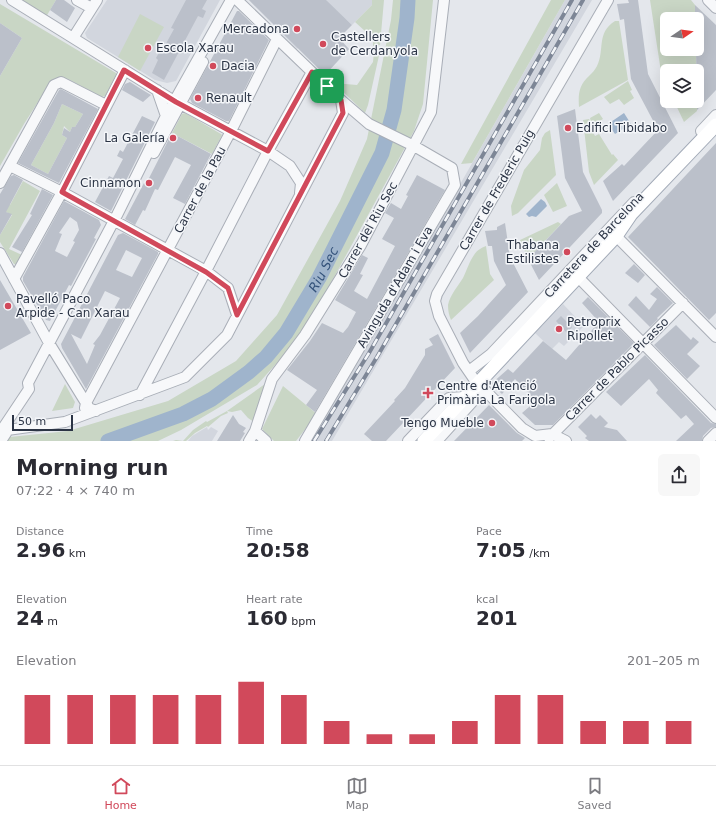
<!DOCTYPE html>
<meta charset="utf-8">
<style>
:root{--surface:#fff;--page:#f7f7f7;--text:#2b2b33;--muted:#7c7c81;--line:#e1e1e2;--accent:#d1495b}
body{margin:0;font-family:"DejaVu Sans",sans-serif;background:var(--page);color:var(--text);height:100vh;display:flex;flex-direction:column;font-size:15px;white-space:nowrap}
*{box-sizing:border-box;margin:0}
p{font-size:13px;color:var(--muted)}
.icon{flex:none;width:22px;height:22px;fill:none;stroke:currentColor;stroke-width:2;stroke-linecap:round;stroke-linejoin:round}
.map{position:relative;height:441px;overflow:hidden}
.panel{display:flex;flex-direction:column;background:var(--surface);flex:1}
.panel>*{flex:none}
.needle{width:26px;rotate:77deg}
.tools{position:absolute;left:660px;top:12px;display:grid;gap:8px}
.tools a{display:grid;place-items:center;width:44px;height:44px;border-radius:6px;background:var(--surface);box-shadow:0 4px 16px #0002;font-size:20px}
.scale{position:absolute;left:12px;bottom:10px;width:61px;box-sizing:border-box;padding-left:4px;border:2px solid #2b3445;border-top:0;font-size:11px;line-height:14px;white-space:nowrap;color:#2b3445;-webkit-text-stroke:3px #f4f6f9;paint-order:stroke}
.pin{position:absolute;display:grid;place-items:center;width:34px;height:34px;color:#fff;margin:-17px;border-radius:8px;box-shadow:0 2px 6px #0006}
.round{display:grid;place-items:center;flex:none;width:42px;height:42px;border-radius:6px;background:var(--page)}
.head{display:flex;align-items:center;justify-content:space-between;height:68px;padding:0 16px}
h1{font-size:22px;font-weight:700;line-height:30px}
.figures{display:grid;grid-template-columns:repeat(3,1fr);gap:6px;height:68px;padding:4px 16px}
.figures div{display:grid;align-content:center}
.figures b{font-size:20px;font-weight:700}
.figures small{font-size:11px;font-weight:400}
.figures p{font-size:11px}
.chart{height:112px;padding:8px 16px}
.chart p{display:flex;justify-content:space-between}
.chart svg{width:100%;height:72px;margin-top:4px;stroke:var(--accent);stroke-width:6}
.menu{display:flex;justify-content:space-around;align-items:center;height:56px;border-top:1px solid var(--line);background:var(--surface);font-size:11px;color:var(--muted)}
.menu a{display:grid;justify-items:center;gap:2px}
.menu .active{color:var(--accent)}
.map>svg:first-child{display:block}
.built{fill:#d2d6de}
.green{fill:#c9d6c5}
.water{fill:#9fb4cc}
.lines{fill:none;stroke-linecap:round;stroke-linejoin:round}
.river{stroke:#9fb4cc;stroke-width:15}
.building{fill:#bbc0ca;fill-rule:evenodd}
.minor-casing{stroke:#a9aeb7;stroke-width:12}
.major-casing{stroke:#a3abb8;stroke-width:15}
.minor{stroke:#f7f8fa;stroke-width:10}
.major{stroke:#fff;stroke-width:13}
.rail-casing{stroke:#7d8696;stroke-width:4}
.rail{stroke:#f4f6f9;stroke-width:2.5;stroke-dasharray:8;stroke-linecap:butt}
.route-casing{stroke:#fff;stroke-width:8}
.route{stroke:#d1495b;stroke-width:5}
.poi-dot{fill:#d1495b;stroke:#f4f6f9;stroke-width:1.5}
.labels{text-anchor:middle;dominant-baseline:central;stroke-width:3;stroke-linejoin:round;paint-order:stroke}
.poi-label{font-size:12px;fill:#2b3445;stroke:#f4f6f9;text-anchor:start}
.street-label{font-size:12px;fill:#2b3445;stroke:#f4f6f9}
.water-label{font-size:13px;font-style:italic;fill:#34527a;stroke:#f4f6f9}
</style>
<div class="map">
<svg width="716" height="441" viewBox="0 0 716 441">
<rect width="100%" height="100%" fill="#e4e7ec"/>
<path class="built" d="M107 0H220L176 81 167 83 155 80 87 38 85 33Z
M249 0H372V5L352 25 336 10 297 49Z
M565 0H592L332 441H308L417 260Z
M563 304 584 326 564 346 559 342 552 349 535 333Z
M207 427 208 430 211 427 218 431 212 441H188L192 436Z"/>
<path class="green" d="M22 0H56L46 17 21 2Z
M372 0H384L380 45 373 46V34L366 32 355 22 372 5Z
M393 0H433L423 104 414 131 303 334 257 385 181 430 158 441H0V438L68 431 168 401 236 361 277 315 340 201 367 139 391 20Z
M551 0H565L472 163 461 164Z
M650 0H691L695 5V19H667V49H696V71H667V86L661 72Z
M0 4 116 73 117 77 108 95 102 97 68 79 62 78 50 83 24 124 0 166V76L22 38 0 23Z
M140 14 164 27 140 71 118 57Z
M615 21H619L628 80 579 107C578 94 579 85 589 76 592 73 595 70 597 66 605 50 596 33 615 21Z
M380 51 368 105 365 113 334 83 357 85 373 62 374 52Z
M628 81 632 90 630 91 634 98 624 105 619 99 610 104 604 97Z
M674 101H697V111L684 122Z
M62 104 83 114 75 127H72L70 132 64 126 62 135 67 138 48 174 31 165 54 123Z
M185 113 221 134 222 135 212 154 172 133 182 114Z
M599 113 603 119 590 127 595 136 599 134 612 155 613 154 618 160 594 185 589 172 583 120 589 119 591 122 590 118Z
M550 130 556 175 518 213 512 216 511 206 524 170 540 150 542 138 545 133Z
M23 181 40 191 9 249 22 255 18 265 14 264 0 242V235L12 215 0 209V200L10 205Z
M557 183 567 206 553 212 544 195Z
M558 222 561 224 528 259 520 240Z
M486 246 490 274 494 280 451 320C449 315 448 311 448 305 450 295 458 286 463 278 467 270 469 262 474 255 477 250 481 248 486 246Z
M65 384 75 402 73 408 52 411Z
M265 384 254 422 248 418 241 410 232 412 227 411 228 413 221 416 208 427 207 426 195 433 186 441H173L176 440 183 441 193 430 206 421 207 422 227 411Z
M283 386 317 414 296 441H274L262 429Z"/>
<path class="water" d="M624 113 631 124 615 134 608 124Z
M541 199 545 202 547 206 536 217 532 216 529 217 526 214Z"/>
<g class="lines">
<path class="river" id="s1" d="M108 441 183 414 212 399 249 372 266 357 286 333 319 278 382 153 394 110 407 18 408 0"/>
</g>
<path class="building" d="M56 0H64L75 8 67 22 50 10Z
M186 0H207L202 9 206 11 203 18 198 16 164 80 152 73 158 60 156 58 161 49H163L174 29 171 28Z
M249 0H326L352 25 339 38 349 49 325 75Z
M628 0H638L648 74 678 133 613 201 603 181 622 164 624 166 658 130 631 79 624 19 620 20 617 4 629 3Z
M695 5 716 25V90L697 110 696 49H697V19H695Z
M237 11H239L269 40 229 121H226L192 103 190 99Z
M0 23 22 38 0 76Z
M130 82 141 89 151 95 143 102 122 90 125 84Z
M61 89 98 109 59 183 18 163 59 90ZM62 104 83 114 75 127H72L70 132 64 128 62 135 67 138 48 174 31 165 54 123Z
M575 109 583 172 602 210V213L539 280 528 259 569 216 582 211 565 178 557 116Z
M142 116 155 122 111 211 95 202 109 176 113 178 123 159 117 156 120 150 123 152Z
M172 133 211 154 185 204 173 198 191 165 175 157 158 190 155 189 145 211 143 210 135 225 125 219 144 183 146 184Z
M716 143V313L709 320 628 237Z
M14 175 23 180 6 212 12 214 0 235V194L11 176Z
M417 175 445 190 315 412 306 405 317 390 287 370 310 341 322 323 343 333 348 327 356 312 335 300 362 255 368 258 360 274 363 275 354 291 367 299 395 246 382 239 394 218 385 213 391 203 401 209 408 196 406 195Z
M42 189 53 195 22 252 12 247 32 215 30 214Z
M64 201 99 220 101 225 94 238 96 239 71 286 69 285 50 321 46 320 23 281V277ZM70 217 77 222 79 230 73 241 75 242 67 257 55 251 62 234 59 233Z
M505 223 510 257 528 292 470 353 460 333 478 316 506 285 494 261 492 246H488L485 231 497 230V227Z
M123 233 158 252V254L86 389 62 348 61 344 118 235ZM126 250 142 258 132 277 116 270ZM105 291 120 298 100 335 93 344 95 345 87 364 71 334 81 339Z
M634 264 645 275 638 283 625 273Z
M0 280 31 333 0 350Z
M657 287 673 303 657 318 658 319 650 327 628 305 636 296 649 310 657 299 650 294Z
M588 297 634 343 553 425H535L522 413 536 401 515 379 502 394 491 384 508 369 513 373 543 341 566 360 599 322 582 303Z
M561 316 572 327 567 333 556 321Z
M676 325 691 340 693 337 699 342 687 354 700 366 687 379 654 345Z
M438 334 455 368 386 441H372L364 434 395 401 394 400 405 388 425 355V349L433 345 429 339Z
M645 355 711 423 716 424V427L711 428 703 436 702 441H676L694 424 686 415 681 419 656 393 658 390 649 379 621 406 606 392Z
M489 405 517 433 525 438 522 441H454Z
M591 414 596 419 600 415 608 423 604 427 617 430 627 441H589L585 438 587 436 578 427Z
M233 415 239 424 246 428 243 432 245 433 240 441H217Z"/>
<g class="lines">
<defs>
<path id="minor" d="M12 0 171 99 268 151 290 166 301 183 300 193
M77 0 88 6
M237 0 341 100 369 124 414 146 452 168 455 185 305 441
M708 0 716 8
M73 38 97 0
M157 90 166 116
M701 131 716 115
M154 153 203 62
M10 166 62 192 206 271 228 288 237 315
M0 183 54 85 61 82 106 105
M616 236 716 337
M0 253 49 343 86 403 85 408
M578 277 716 418
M14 279 62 192 125 70
M469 371 491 354 634 202
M140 395 206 271 268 151 312 72
M96 411 89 408 86 403 231 131 277 39
M0 431 65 422 185 377 227 335 343 113 341 100
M1 431 29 389 28 383 117 215 166 116 231 0
M255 431 266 441
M549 438 683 303
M1 441 10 427
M249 441 255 431 272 379 305 335 361 245 431 112 444 0
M408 441 449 398 464 397
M437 441 484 389
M566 441 552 434 535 436 522 428 474 379 463 363 439 316 435 301 437 294 608 0
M708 441 716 433"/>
<path id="major" d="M424 441 616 236 631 214 716 125"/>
</defs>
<use href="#minor" class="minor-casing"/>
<use href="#major" class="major-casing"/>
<use href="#minor" class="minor"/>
<use href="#major" class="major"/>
<defs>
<path id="rail" d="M314 441 369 353 572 0
M326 441 377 357 583 0"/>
</defs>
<use href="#rail" class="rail-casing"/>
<use href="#rail" class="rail"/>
</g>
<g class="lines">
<defs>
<path id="route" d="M124 70 176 102 268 151 312 72 341 100 343 113 237 315 228 288 206 272 62 192Z"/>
</defs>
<use href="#route" class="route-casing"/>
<use href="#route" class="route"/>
</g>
<g class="poi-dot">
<circle cx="297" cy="29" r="4"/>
<circle cx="323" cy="44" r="4"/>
<circle cx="148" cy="48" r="4"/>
<circle cx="213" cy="66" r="4"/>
<circle cx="198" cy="98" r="4"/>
<circle cx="568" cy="128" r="4"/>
<circle cx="173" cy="138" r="4"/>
<circle cx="149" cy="183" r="4"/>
<circle cx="567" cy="252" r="4"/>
<circle cx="8" cy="306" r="4"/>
<circle cx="559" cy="329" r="4"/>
<path d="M426 387h4v4h4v4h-4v4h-4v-4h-4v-4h4z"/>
<circle cx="492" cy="423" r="4"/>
</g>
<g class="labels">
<g class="poi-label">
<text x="289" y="29" text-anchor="end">Mercadona</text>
<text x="331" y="37">Castellers<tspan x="331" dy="14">de Cerdanyola</tspan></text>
<text x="156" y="48">Escola Xarau</text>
<text x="221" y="66">Dacia</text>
<text x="206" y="98">Renault</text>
<text x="576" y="128">Edifici Tibidabo</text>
<text x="165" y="138" text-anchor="end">La Galería</text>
<text x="141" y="183" text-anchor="end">Cinnamon</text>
<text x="559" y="245" text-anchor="end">Thabana<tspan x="559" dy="14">Estilistes</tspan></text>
<text x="16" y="299">Pavelló Paco<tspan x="16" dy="14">Arpide - Can Xarau</tspan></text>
<text x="567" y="322">Petroprix<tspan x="567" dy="14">Ripollet</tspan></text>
<text x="437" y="386">Centre d'Atenció<tspan x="437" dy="14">Primària La Farigola</tspan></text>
<text x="484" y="423" text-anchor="end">Tengo Mueble</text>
</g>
<g class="street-label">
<text transform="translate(200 190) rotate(-62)">Carrer de la Pau</text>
<text transform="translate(497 190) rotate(-60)">Carrer de Frederic Puig</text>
<text transform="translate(368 230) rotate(-61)">Carrer del Riu Sec</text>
<text transform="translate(594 245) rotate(-47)">Carretera de Barcelona</text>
<text transform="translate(395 287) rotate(-60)">Avinguda d'Adam i Eva</text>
<text transform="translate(617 369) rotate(-45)">Carrer de Pablo Picasso</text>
</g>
<g class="water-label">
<text stroke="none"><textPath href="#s1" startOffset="286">Riu Sec</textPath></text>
</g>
</g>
</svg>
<div class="tools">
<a><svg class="needle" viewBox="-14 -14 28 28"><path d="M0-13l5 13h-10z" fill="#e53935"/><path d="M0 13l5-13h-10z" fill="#7c7c81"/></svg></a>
<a><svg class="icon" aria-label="layers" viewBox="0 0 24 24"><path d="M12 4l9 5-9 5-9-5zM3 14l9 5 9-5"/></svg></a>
</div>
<div class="scale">50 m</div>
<div class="pin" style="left:327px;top:86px;background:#1e9e55"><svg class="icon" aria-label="arrive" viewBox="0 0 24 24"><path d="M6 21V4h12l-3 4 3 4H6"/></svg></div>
</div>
<section class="panel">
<div class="head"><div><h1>Morning run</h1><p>07:22 · 4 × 740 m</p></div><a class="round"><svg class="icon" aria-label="share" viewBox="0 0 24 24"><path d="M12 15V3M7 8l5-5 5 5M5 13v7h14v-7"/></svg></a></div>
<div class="figures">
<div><p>Distance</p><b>2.96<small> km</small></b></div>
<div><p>Time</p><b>20:58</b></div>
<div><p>Pace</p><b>7:05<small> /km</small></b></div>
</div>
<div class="figures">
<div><p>Elevation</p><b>24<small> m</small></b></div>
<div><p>Heart rate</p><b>160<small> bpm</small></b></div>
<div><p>kcal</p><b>201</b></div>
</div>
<div class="chart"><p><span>Elevation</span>201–205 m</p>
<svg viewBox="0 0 160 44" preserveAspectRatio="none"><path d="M5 44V14M15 44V14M25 44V14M35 44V14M45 44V14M55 44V6M65 44V14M75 44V30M85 44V38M95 44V38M105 44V30M115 44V14M125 44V14M135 44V30M145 44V30M155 44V30"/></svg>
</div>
</section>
<nav class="menu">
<a class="active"><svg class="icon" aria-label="home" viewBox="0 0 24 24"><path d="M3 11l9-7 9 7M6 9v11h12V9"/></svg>Home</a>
<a><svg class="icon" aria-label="map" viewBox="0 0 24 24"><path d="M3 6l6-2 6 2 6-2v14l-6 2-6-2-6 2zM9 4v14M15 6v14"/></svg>Map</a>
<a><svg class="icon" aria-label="saved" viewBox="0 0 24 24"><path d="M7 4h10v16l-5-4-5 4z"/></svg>Saved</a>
</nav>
